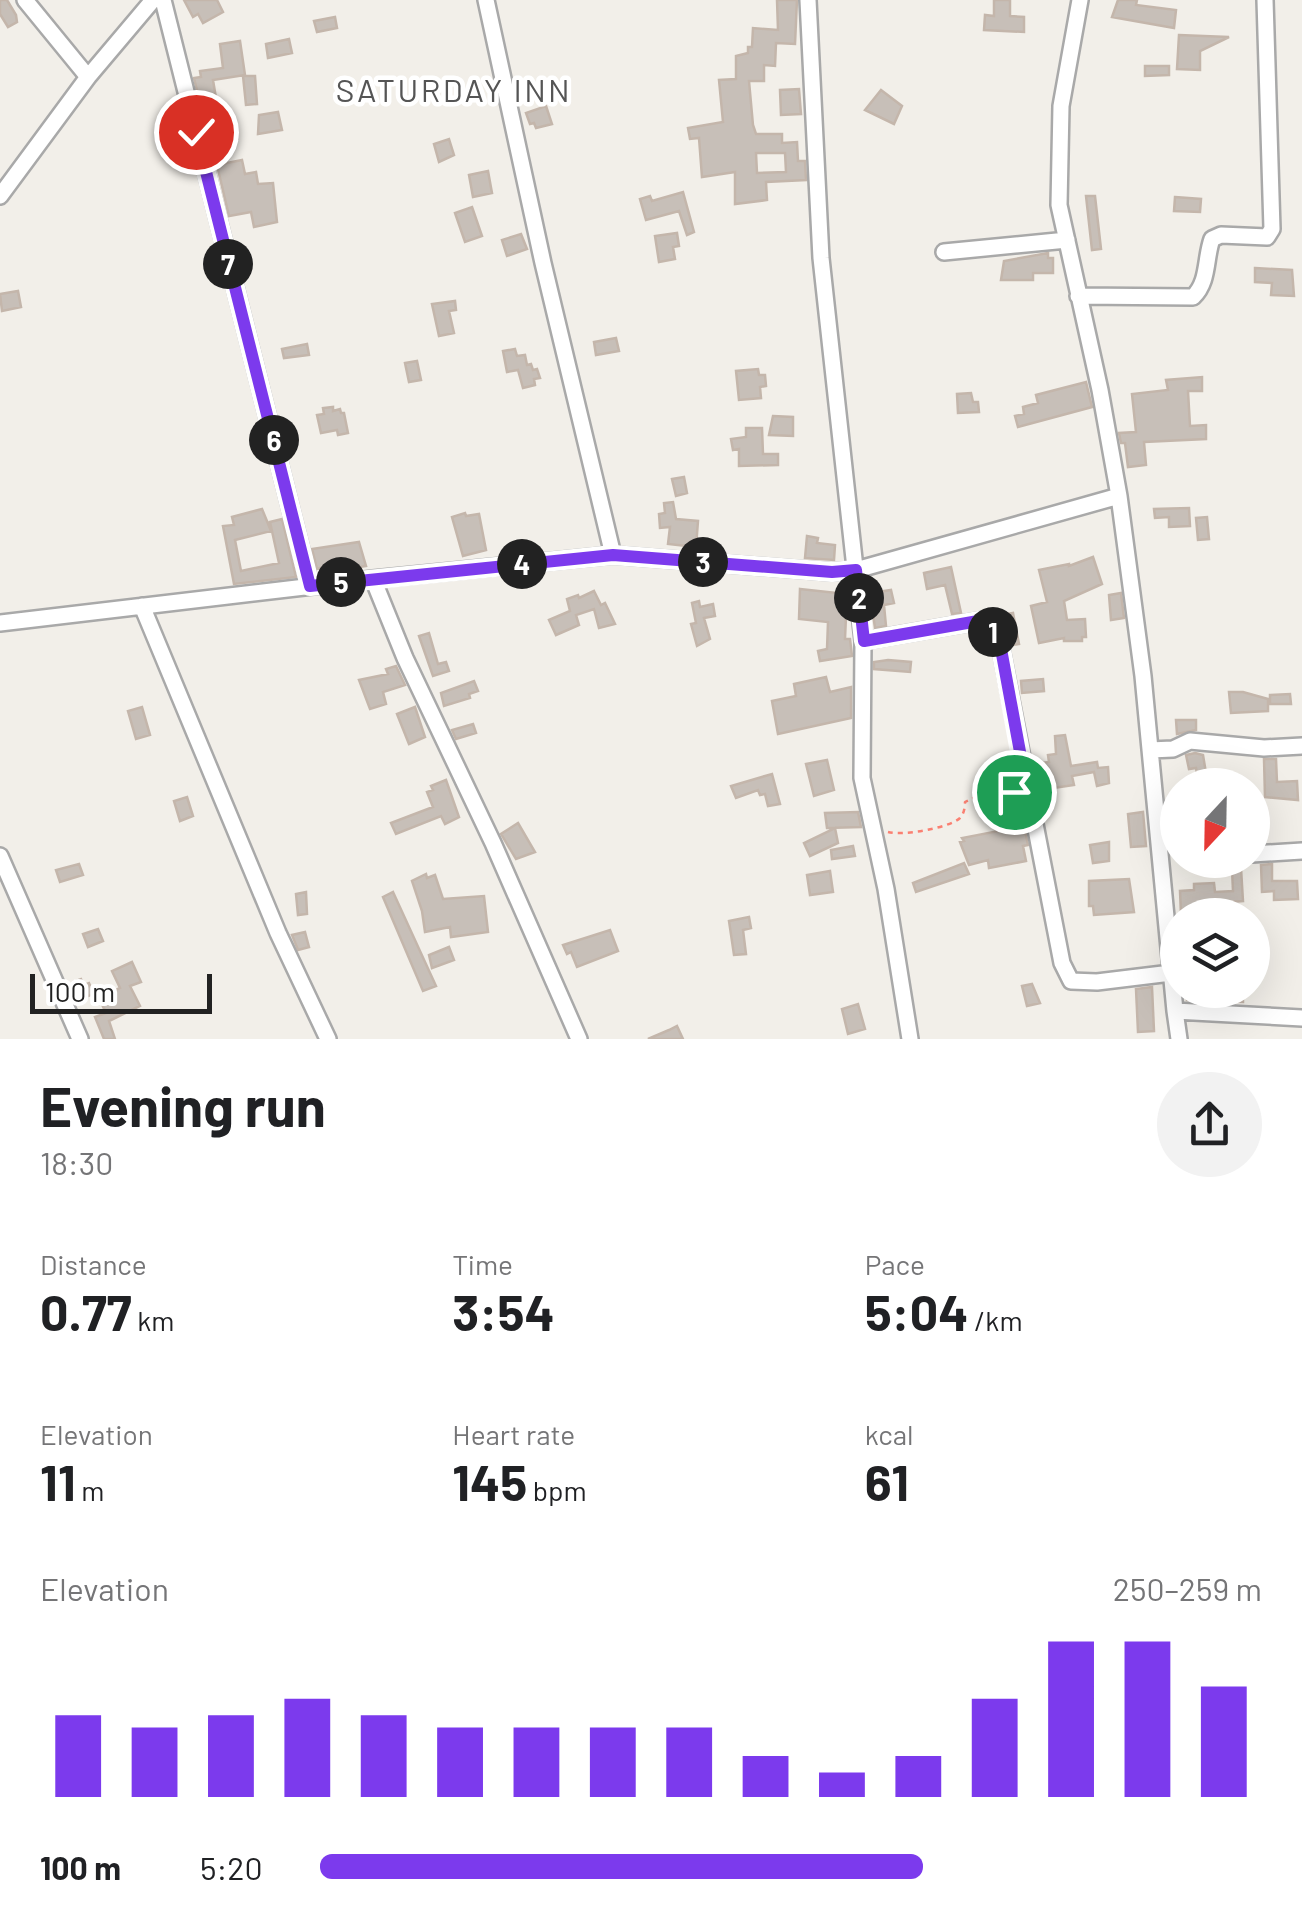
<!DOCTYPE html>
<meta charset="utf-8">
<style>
:root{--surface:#fff;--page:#f2f2f2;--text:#202124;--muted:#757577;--accent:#7c3aed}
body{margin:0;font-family:Barlow,sans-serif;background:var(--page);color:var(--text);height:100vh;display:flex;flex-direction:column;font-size:38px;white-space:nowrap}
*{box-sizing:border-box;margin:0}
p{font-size:32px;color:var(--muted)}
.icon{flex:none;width:55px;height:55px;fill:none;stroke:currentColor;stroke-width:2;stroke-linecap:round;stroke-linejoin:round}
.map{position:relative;height:1039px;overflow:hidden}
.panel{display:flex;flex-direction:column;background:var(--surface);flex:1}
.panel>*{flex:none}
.needle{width:65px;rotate:202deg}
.tools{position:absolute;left:1160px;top:768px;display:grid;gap:20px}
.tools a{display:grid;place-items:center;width:110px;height:110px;border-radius:50%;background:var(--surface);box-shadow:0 10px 40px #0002;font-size:50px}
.scale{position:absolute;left:30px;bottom:25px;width:182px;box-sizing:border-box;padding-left:10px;border:5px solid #222;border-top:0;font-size:28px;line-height:35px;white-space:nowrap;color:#222;-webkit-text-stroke:8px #fff;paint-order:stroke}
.pin{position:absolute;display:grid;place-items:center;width:85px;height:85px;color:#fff;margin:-42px;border:5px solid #fff;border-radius:50%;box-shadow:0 2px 10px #0007}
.km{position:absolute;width:50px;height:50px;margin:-25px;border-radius:50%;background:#222;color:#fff;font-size:28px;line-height:50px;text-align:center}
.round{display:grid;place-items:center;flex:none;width:105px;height:105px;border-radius:52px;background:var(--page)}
.overview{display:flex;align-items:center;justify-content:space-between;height:170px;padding:0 40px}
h1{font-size:55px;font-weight:700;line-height:75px}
.metrics{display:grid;grid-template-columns:repeat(3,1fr);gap:15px;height:170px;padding:10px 40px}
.metrics div{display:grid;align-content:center}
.metrics b{font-size:50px;font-weight:700}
.metrics small{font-size:28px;font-weight:400}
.metrics p{font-size:28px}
.chart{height:280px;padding:20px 40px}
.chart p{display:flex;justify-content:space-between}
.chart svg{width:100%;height:180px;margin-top:10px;stroke:var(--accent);stroke-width:6}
ul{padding:0 40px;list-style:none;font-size:32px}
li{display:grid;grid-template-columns:160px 120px 1fr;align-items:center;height:75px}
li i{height:25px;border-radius:12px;background:var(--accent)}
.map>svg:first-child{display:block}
.building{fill:#c7bfb8;stroke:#c4b6ab;stroke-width:2.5;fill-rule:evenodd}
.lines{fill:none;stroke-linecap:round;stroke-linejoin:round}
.minor-casing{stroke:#a9a9a9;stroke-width:20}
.path{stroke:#fa8072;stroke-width:2.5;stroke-dasharray:5 5;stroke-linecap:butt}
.minor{stroke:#fff;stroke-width:15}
.route-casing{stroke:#fff;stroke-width:20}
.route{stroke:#7c3aed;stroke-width:12}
.labels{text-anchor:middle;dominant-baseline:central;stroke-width:9;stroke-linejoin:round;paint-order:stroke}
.quarter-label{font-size:32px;letter-spacing:2.5px;fill:#555;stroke:#fff}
</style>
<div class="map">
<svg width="1302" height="1039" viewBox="0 0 1302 1039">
<rect width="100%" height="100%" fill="#f2efe9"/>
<path class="building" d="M0 0H7L16 15 17 22 8 27 0 14Z
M184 0H217L223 12 203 23 198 14 193 17Z
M777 0H797L795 44 776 43 775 66 764 65V81H749L753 125 756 134H782V143L797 142 798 161H805L806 180 766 182 767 200 735 204V172L702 177 699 138 690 139 688 128 723 122 719 80 736 79V56L748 53V47H752L753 28 778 30ZM756 153H785L786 172 757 173Z
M994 0H1010V16L1024 17V32L984 30 985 15 994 16Z
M1118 0H1137L1136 5 1176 10 1174 28 1112 17Z
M335 17 337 28 317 32 314 21Z
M1179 35 1229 37 1200 51V70L1177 69Z
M289 39 292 53 268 58 266 44Z
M240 41 245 75 213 80 216 98 212 99 213 104 201 107 194 78 201 77 200 71 223 68 220 44Z
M1145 66H1169V75L1145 76Z
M243 76H255L257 104 246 105Z
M799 89 801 114 781 115 780 90Z
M881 90 902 106 894 124 865 110Z
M546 106 552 124 536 128 534 123 530 124 526 113Z
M278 112 282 130 258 134 259 115Z
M234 124 237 139 210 143 207 129Z
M449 139 454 155 439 162 434 144Z
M242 160 245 174 256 172 258 184 273 183 277 222 254 227 251 212 229 216 217 165Z
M488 171 492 193 473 197 469 175Z
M683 192 694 232 687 235 679 211 646 220 640 199 650 196 652 201Z
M1086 196H1095L1101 249 1092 250Z
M1175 197 1201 199 1200 212 1174 211Z
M472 207 482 236 465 242 455 213Z
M677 233 679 246 673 247 675 259 659 262 655 236Z
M521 234 527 249 507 256 502 240Z
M1048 253V258H1053V273H1033V280H1001L1004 261Z
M1255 268 1292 270 1294 296 1271 295 1272 283 1255 282Z
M18 291 21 307 2 311 0 294Z
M455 301 456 310 449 311 454 333 439 336 432 304Z
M616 338 619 351 596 355 594 342Z
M307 344 309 355 284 358 282 349Z
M515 349 517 356 525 355 527 365 531 364 533 370 537 369 540 378 534 379 535 385 523 388 518 370 507 372 503 351Z
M417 361 421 380 409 382 405 363Z
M758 369 759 375H765L766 386 760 387 761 398 739 400 736 371Z
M1202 377V391H1188L1190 426 1206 425V439L1144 442 1146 465 1128 467 1125 443H1121L1119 433 1136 432 1132 394 1168 390 1166 380Z
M1086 382 1092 407 1018 427 1015 416 1024 414 1023 407 1038 403 1036 395Z
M971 393 973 402H978L979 412 958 413 957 394Z
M333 407V411L340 409 341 413H344L348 433 338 435 337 430 321 433 317 415 324 414 323 408Z
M773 416 793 417V436L769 435Z
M746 428H762L763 454H778V465L739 466V449L733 450 731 439 746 437Z
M684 477 687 493 676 496 672 479Z
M673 502 676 519 698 521 696 547 668 544 670 527 660 528 659 514 665 513 664 503Z
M1189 508 1190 526 1169 527V517L1155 518 1154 509Z
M262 509 271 531 235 540 241 571 279 563 270 522 282 519 296 577 234 584 223 526 234 525 232 517Z
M465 513 466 516 479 514 486 550 463 556 452 517Z
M1207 517 1209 539 1198 540 1196 518Z
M807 536 818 538 817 543 835 545 834 560 805 558Z
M359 542 366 566 321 573 320 568 317 569 312 549Z
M1093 557 1102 584 1064 601 1067 620 1085 619 1086 637H1082V641H1064V638L1039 643 1031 606 1047 602 1039 570 1069 564V566Z
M951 567 961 613 952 614 945 585 927 589 924 573Z
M800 589 847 594 845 639H850L852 656 820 661 818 651 827 649 828 622 799 619Z
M891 590 894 603 884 605 886 626 875 628 870 593Z
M594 591 601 605 605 603 615 624 599 628 594 609 576 615 579 625 556 635 549 620 570 611 567 599 578 595 579 598Z
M1121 593 1124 618 1111 620 1109 595Z
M699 601 700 607 713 604 715 616 704 618 710 639 697 646 691 624 696 623 692 603Z
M1013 613 1019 644 1012 645 1004 632 1001 615Z
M429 633 438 664 446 662 449 671 433 676 419 636Z
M888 660 911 662 910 672 874 669V662Z
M396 666 405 685 383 692 386 704 370 709 359 680 388 674 386 669Z
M826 677 830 692 851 687V718L778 734 772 701 796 696 794 684Z
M1043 679 1044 691 1022 693 1021 681Z
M474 681 478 691 469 694 470 698 444 706 441 693Z
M1229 692H1243L1268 699V711L1231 713Z
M1290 694 1291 704H1270V695Z
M142 707 150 735 136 739 128 711Z
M415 707 425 737 409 744 397 714Z
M1176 720H1196V730L1177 734Z
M473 724 476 733 456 739 452 730Z
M1065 735 1071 766 1097 762 1098 768 1108 767 1109 783 1097 786 1094 772 1072 776 1074 785 1053 788 1051 776 1043 777 1041 763 1049 762 1048 755 1056 754 1055 736Z
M1195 753 1203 755 1208 785H1199L1196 768 1189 769 1186 755Z
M1264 759H1276L1277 782 1297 781 1298 800 1265 797Z
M827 760 834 790 814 796 806 764Z
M772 774 780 804 768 806 765 794 760 795 758 790 736 798 731 786Z
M446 780 459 817 445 824 441 816 396 834 391 823 433 807 427 792 433 790 431 786Z
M187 797 193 816 180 821 174 801Z
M858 812 861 827 827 828 825 813Z
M1143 812 1146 846 1131 847 1128 814Z
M518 823 535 852 516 859 501 834Z
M1024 826 1028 845 1023 846 1026 861 989 868 988 860 969 865 960 842 964 841 962 838Z
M835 828 838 843 810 856 804 843Z
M1109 842V861L1093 863 1090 845Z
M853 846 855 856 832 859 831 850Z
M964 863 969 874 916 892 913 883Z
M79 864 83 875 60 882 56 870Z
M1272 864V881H1297L1298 899 1274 900V891L1262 892 1261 865Z
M1241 868 1243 901 1229 902 1230 913 1181 915 1180 891 1194 890V884L1214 883 1215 892 1233 891 1232 869Z
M830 871 833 892 810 895 807 875Z
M426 874 427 878 435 875 443 899 484 896 488 932 451 937 450 927 425 932 422 911 412 881Z
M1129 879 1134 912 1094 915 1093 906H1089V881Z
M306 892 307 914 298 915 296 894Z
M393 892 436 986 423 991 383 897Z
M749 917 751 928 743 930 746 954 734 955 729 921Z
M98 929 103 941 88 947 83 934Z
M610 930 618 951 577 967 571 952 567 954 563 945Z
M305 932 309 947 298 950 292 935Z
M449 947 454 960 432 968 429 955Z
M132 962 141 982 130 986 140 1006 109 1021 115 1039H104L95 1017 106 1013 99 998 120 988 112 971Z
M81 979 84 985 89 983 94 994 76 1000 73 982Z
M1032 984 1040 1003 1027 1006 1022 986Z
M1152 987 1154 1031 1138 1032 1136 989Z
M1186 990H1243V1002L1187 1000Z
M858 1004 865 1029 848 1034 842 1009Z
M677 1026 683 1039H648L669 1030Z"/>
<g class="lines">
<defs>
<path id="minor" d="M25 0 88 77
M163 0 310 586
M486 0 543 263 613 555
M808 0 821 258 863 641 862 778 886 889 910 1039
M1080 0 1061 106 1059 205 1100 390 1119 496
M0 196 88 77 153 0
M944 252 1067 240
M1078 296 1193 297C1209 282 1205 258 1212 239L1221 235 1267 237 1272 229 1265 0
M373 579 405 658 493 843 579 1039
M142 606 278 933 328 1039
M0 623 373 579 613 555 832 572 856 570 1119 496 1143 676 1175 1011 1302 1018
M863 641 984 620 1001 649 1062 963 1071 981 1097 982 1171 973
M1150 750 1173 749 1190 741 1264 748 1302 746
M1252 854 1302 851
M0 856 80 1039
M1175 1011 1179 1039"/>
</defs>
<use href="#minor" class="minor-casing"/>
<path class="path" d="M888 832C903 836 949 828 960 818 964 814 965 807 965 802L977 796 1017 793"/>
<use href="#minor" class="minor"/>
</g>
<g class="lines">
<defs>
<path id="route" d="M196 132 310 586 613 555 832 572 856 570 864 641 984 620 1001 649 1028 795 1014 792"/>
</defs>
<use href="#route" class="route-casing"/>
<use href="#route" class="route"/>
</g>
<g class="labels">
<g class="quarter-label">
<text x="454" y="89">SATURDAY INN</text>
</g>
</g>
</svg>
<div class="tools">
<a><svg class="needle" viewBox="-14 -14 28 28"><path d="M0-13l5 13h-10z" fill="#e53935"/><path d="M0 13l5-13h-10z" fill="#757577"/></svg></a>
<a><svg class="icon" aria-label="layers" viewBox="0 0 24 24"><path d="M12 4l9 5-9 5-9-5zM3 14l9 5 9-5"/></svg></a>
</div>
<div class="scale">100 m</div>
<div class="pin" style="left:1014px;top:792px;background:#1e9e55"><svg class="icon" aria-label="arrive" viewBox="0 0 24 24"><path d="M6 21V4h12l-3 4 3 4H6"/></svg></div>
<div class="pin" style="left:196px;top:132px;background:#d93025"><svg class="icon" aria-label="check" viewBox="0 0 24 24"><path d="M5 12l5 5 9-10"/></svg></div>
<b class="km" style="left:993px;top:632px">1</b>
<b class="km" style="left:859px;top:598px">2</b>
<b class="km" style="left:703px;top:562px">3</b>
<b class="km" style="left:522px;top:564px">4</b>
<b class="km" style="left:341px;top:582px">5</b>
<b class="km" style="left:274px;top:440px">6</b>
<b class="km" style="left:228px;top:264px">7</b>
</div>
<section class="panel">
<div class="overview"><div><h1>Evening run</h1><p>18:30</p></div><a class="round"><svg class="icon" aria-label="share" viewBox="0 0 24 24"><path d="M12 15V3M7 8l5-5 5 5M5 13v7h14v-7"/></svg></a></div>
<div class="metrics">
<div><p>Distance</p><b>0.77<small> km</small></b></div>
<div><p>Time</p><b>3:54</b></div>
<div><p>Pace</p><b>5:04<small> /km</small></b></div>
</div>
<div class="metrics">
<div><p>Elevation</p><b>11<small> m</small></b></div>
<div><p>Heart rate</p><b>145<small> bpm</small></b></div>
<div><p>kcal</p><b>61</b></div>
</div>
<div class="chart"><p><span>Elevation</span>250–259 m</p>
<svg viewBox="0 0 160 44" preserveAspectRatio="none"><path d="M5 44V24M15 44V27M25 44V24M35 44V20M45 44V24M55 44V27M65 44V27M75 44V27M85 44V27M95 44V34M105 44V38M115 44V34M125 44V20M135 44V6M145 44V6M155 44V17"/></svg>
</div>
<ul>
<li><b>100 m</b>5:20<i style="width:64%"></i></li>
</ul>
</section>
